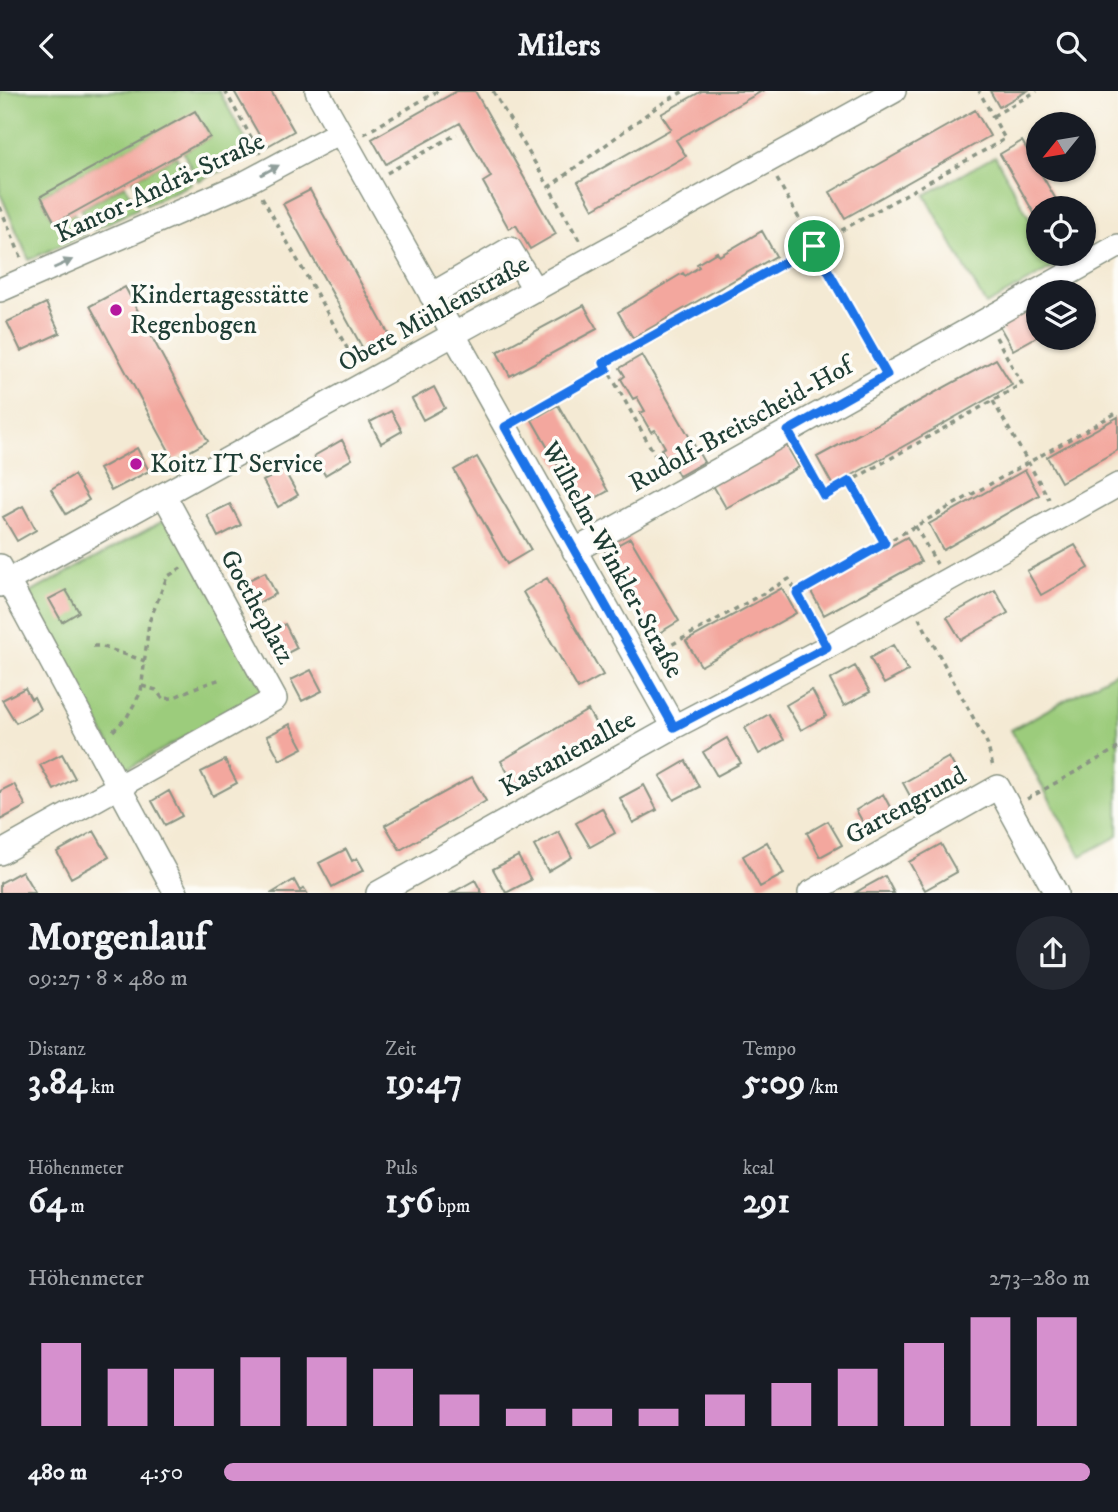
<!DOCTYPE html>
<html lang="de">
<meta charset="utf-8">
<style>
:root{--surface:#171b24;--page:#242831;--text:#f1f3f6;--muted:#9ea1a6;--accent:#d690ce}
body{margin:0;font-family:"IM FELL DW Pica",serif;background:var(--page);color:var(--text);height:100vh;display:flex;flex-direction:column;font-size:26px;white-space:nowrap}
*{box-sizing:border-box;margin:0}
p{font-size:23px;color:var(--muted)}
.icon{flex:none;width:38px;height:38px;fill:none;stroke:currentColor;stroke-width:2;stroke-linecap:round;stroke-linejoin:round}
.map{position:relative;height:802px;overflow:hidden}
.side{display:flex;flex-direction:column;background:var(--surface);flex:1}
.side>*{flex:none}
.needle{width:46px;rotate:240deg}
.buttons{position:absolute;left:1026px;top:21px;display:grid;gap:14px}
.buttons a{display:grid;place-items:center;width:70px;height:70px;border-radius:50%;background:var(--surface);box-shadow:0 2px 5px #0004;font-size:35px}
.pin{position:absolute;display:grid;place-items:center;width:60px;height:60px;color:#fff;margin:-30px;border:4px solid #fff;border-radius:50%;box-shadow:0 2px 7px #0007}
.round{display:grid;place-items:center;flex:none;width:74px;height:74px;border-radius:37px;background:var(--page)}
.headline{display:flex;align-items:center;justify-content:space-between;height:119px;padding:0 28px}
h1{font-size:38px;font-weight:800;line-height:52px}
.stats{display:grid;grid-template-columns:repeat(3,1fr);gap:10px;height:119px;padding:7px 28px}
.stats div{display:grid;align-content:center}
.stats b{font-size:35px;font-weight:800}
.stats small{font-size:19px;font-weight:400}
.stats p{font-size:19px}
.chart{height:196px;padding:14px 28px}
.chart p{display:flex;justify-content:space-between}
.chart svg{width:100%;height:126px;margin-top:7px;stroke:var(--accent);stroke-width:6}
ul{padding:0 28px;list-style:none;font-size:23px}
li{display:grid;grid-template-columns:112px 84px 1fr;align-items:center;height:52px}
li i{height:18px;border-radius:9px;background:var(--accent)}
header{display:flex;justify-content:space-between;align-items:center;height:91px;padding:0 28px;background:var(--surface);font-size:32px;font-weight:800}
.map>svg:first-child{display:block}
.green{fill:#9ccc7b;stroke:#5e8458;stroke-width:2}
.building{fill:#f3a79e}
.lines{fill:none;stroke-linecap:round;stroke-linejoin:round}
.minor-casing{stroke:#8a9484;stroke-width:26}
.path{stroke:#8a9484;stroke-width:3.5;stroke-dasharray:5 5;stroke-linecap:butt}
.minor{stroke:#fff;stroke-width:23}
.oneway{fill:#8f9e9a}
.route-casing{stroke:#fff;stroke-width:14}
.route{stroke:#1a73e8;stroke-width:9}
.poi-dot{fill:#b5179e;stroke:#fdfcf7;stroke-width:2.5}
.labels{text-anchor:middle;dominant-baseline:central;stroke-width:7;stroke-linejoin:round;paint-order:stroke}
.street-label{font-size:26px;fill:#1f3d34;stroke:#fdfcf7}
.poi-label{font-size:26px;fill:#1f3d34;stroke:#fdfcf7;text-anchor:start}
</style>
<header><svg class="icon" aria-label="back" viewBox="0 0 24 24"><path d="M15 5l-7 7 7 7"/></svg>Milers<svg class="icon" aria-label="search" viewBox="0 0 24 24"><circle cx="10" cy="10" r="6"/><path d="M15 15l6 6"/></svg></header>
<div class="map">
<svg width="1118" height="802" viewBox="0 0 1118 802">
<rect width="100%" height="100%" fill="#fdfcf7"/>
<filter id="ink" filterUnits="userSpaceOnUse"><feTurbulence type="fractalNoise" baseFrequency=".0143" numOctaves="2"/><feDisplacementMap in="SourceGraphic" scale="14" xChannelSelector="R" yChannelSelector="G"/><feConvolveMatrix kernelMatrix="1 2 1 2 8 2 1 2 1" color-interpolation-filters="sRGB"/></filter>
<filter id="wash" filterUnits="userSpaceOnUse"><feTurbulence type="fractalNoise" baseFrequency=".00686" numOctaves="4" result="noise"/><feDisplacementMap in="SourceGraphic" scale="28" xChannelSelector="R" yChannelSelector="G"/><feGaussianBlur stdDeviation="1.57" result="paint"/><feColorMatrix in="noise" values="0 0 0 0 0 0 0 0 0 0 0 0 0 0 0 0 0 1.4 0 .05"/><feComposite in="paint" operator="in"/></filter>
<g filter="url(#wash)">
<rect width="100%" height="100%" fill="#f4ead4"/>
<path class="green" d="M0 0H219L255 65 198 90 183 61 210 46 195 21 41 105 55 132 74 122 85 143 29 169 0 102Z
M176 65 191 93 146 114 133 89Z
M995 65 1038 143V163H1049L1056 175 986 214 925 104Z
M125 94 138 117 94 139 81 118Z
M172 425 265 602 124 680 28 503Z
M1118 580V745L1081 765 1011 639Z"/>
<g id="blocks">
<path class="building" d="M234 0H271L294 40 266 56Z
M457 0H475L556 143 530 158 516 134 509 138 483 91 491 86 460 32 386 73 372 48Z
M702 0H762L676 49 686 65 593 118 578 91 671 38 661 23Z
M990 0H1027L999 16Z
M975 19 990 45 845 127 830 101Z
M195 20 210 46 55 132 41 105Z
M1022 50 1061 117H1038V129L1000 63Z
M310 99 389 244 363 258 283 113Z
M762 140 776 165 633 247 618 221 683 182 685 185 699 176 697 173 717 161 719 165Z
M125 196 208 350 174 369 90 215Z
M1038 209V245L1013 259 997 231Z
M46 212 60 242 21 260 7 231Z
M584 214 597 238 510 285 497 261Z
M642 264 704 371 679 385 672 372 670 373 661 358 665 356 655 339 651 341 640 322 645 320 637 306 633 308 621 288 625 285 620 277Z
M996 268 1012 294 833 395 817 366Z
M434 296 445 317 423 329 412 308Z
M558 314 608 400 581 415 532 329Z
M391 320 402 340 381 352 370 331Z
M1118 326V359L1061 391 1047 366Z
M342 349 352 368 325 384 314 365Z
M784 350 799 376 726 417 711 391Z
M137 357 149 380 111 400 99 378Z
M477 366 531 459 507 473 454 379Z
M284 379 298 404 278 416 263 390Z
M1025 379 1039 404 943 459 929 433Z
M74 384 89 409 66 423 51 398Z
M230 413 241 434 218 446 207 424Z
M23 415 36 439 17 450 3 426Z
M907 446 921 471 824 524 810 499Z
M630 447 679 530 654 545 605 461Z
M1075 454 1089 477 1041 504 1027 480Z
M265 481 276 503 252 515 241 493Z
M547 487 603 584 578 598 523 501Z
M782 497 796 522 701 575 686 550Z
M66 499 79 521 62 531 49 508Z
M995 499 1008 522 961 549 947 526Z
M285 533 297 557 278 567 266 543Z
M893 554 908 580 884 593 870 567Z
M855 575 870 601 844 615 830 589Z
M311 579 322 600 302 610 291 589Z
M25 597 31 608 34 606 40 618 16 632 2 609Z
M812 599 826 625 801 639 786 614Z
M588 619 602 644 515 694 501 670Z
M769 623 784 649 759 663 745 637Z
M290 633 303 657 280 669 267 645Z
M727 647 741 672 717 685 703 661Z
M62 663 75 687 54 699 40 674Z
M949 666 962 690 916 716 903 692Z
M225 669 237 692 213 705 201 681Z
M686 670 699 696 674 709 660 685Z
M472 686 486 710 400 759 385 734Z
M14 693 26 715 0 729V700Z
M644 694 657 719 633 732 620 707Z
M169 700 182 725 165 734 152 710Z
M883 703 896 727 869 742 856 719Z
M602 717 615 742 590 756 576 732Z
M828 730 842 754 820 766 807 742Z
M94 740 109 766 71 787 57 761Z
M559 741 572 766 548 780 534 755Z
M767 751 784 783 760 796 743 765Z
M941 753 957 781 925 799 909 771Z
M346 758 352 770 357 767 364 779 332 796 319 772Z
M518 765 531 789 506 802 493 778Z
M22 780 35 802H0V792Z
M885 785 894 802H855L865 796Z
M294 789 300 800 304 797 307 802H272Z
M475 789 482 802H452Z"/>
</g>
</g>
<g filter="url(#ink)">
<use href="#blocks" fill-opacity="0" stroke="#8a9484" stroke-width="2"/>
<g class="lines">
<defs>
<path id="minor" d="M317 0 674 636
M0 199 245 92 340 41
M431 204 510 158 535 199
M574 460 1118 155
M0 475 176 802
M0 494 894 0
M0 762 275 608 164 404
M378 802 674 636 827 556 1118 394
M810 802 998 696 1056 802"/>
</defs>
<use href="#minor" class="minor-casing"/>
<path class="path" d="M225 0 260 62
M493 0 549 96
M993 25 1037 0
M364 43 438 0
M387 82 457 43
M777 88 877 267
M262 106 356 273
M0 116 21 166
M579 149 549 96 658 15 684 0
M993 310 1049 408
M524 325 607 278
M798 358 824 405 1022 293 996 246
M666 384 604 272 1005 48 979 0
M850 390 885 452
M915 435 937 473
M797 502 1118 321
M919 527 987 652 993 676
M93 555H100L145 570
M655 563 789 488 818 539
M142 595 156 599 163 608 173 607 194 597 221 588
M113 640 127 626 141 601 149 531 167 486 181 477
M1027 708 1118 657"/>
<use href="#minor" class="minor"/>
</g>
<defs><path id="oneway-solid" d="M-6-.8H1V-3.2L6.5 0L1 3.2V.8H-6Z" transform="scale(1.75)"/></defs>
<g class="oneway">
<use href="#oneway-solid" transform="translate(270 79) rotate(-28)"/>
<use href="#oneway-solid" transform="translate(63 173) rotate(-24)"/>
</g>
</g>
<g class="lines" filter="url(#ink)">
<defs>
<path id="route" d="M814 155 887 284 788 340 824 405 850 390 885 452 797 502 827 556 674 636 505 336 607 278 604 272Z"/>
</defs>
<use href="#route" class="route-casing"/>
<use href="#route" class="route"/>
</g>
<g class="poi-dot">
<circle cx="116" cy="219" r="7"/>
<circle cx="136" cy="373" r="7"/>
</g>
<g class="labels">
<g class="street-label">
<text transform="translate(160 97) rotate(-25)">Kantor-Andrä-Straße</text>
<text transform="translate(434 223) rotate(-29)">Obere Mühlenstraße</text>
<text transform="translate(741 334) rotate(-29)">Rudolf-Breitscheid-Hof</text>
<text transform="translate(612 469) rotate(61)">Wilhelm-Winkler-Straße</text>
<text transform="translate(257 516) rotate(61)">Goetheplatz</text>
<text transform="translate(568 663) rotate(-29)">Kastanienallee</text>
<text transform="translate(906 715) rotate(-29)">Gartengrund</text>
</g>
<g class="poi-label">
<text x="130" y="204">Kindertagesstätte<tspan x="130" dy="30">Regenbogen</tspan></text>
<text x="150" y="373">Koitz IT Service</text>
</g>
</g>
</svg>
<div class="buttons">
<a><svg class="needle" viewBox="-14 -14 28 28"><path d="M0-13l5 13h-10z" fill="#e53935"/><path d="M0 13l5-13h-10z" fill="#9ea1a6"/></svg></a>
<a><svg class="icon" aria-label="locate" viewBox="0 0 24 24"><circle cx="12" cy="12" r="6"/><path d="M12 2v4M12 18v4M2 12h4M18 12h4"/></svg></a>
<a><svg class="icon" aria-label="layers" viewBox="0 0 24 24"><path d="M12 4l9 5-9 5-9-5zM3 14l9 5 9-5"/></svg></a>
</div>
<div class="pin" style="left:814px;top:155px;background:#1e9e55"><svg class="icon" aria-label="arrive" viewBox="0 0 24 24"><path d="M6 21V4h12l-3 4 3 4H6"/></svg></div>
</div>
<section class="side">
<div class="headline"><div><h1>Morgenlauf</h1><p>09:27 · 8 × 480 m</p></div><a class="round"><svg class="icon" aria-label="share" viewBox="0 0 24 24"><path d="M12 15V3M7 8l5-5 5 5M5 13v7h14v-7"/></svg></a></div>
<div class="stats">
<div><p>Distanz</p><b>3.84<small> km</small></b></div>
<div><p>Zeit</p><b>19:47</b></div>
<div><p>Tempo</p><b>5:09<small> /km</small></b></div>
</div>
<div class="stats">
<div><p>Höhenmeter</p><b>64<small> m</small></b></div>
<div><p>Puls</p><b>156<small> bpm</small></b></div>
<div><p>kcal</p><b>291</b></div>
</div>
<div class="chart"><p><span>Höhenmeter</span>273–280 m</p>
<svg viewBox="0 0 160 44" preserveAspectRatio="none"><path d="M5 44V15M15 44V24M25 44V24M35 44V20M45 44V20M55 44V24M65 44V33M75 44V38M85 44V38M95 44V38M105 44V33M115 44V29M125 44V24M135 44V15M145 44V6M155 44V6"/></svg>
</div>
<ul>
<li><b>480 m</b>4:50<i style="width:100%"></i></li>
</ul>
</section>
